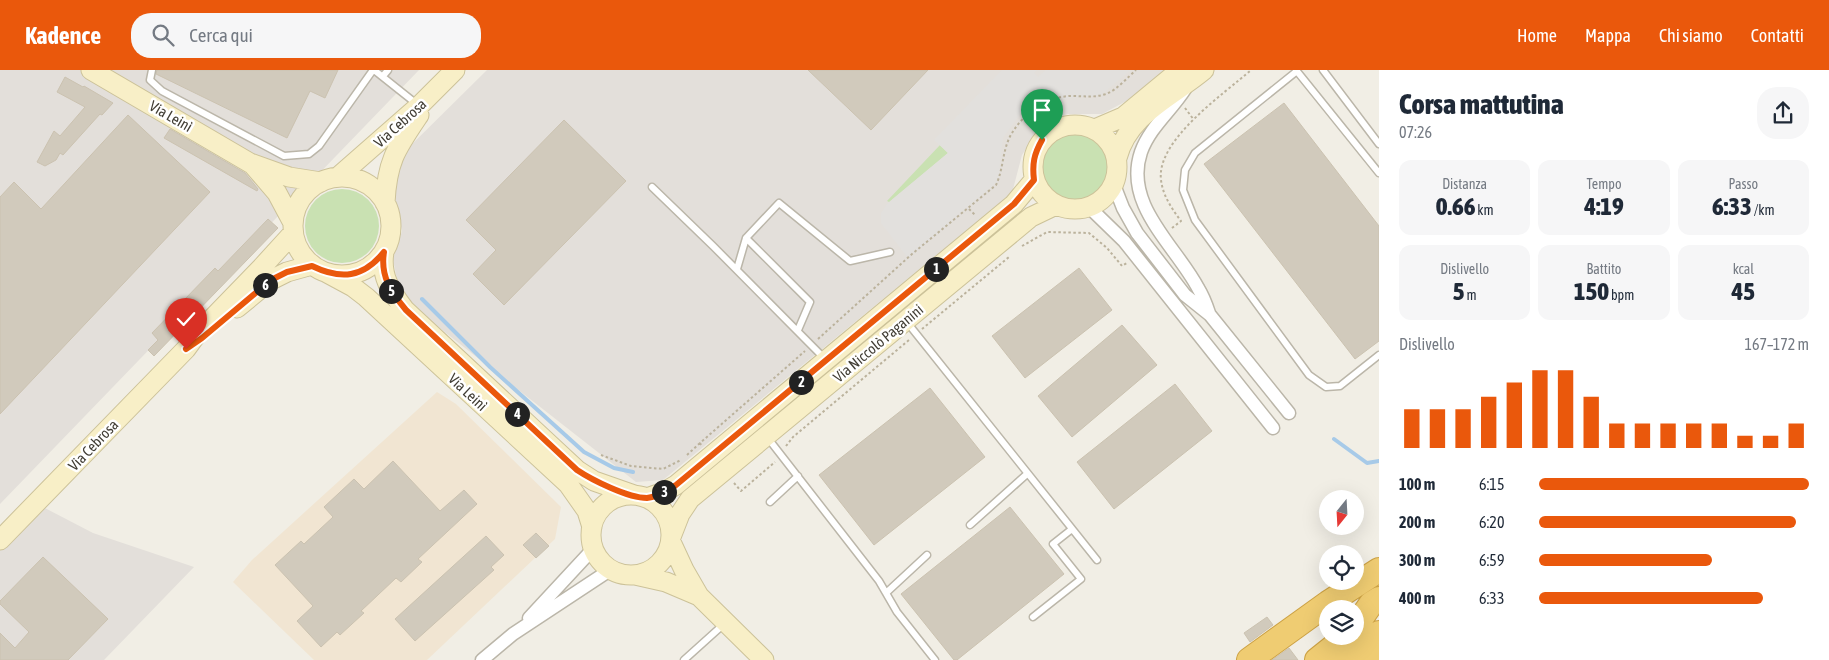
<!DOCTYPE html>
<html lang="it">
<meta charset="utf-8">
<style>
:root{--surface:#fff;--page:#f6f6f7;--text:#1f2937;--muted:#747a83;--accent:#ea580c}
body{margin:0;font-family:"Asap Condensed",sans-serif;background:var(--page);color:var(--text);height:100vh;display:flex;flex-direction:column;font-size:19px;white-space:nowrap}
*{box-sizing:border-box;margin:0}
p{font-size:16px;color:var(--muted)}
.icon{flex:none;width:28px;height:28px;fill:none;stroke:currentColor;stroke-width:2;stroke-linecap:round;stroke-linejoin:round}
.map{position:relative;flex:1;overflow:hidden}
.panel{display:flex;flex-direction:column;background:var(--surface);width:450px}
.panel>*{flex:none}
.needle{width:32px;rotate:198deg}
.buttons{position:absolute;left:1319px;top:420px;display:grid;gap:10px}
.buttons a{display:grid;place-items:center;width:45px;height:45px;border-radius:50%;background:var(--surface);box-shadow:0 5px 20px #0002;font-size:25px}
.pin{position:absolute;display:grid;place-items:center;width:42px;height:42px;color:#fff;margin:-51px -21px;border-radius:50% 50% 50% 0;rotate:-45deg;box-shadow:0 0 5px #0007}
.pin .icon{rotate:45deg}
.km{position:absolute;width:25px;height:25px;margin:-12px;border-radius:50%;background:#222;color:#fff;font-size:14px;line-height:25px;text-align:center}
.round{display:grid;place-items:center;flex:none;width:52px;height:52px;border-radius:20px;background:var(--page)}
.overview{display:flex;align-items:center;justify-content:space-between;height:85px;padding:0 20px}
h1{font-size:28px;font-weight:800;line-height:38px}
.metrics{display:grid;grid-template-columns:repeat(3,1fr);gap:8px;height:85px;padding:5px 20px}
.metrics div{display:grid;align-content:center;border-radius:12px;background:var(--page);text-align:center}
.metrics b{font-size:25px;font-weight:800}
.metrics small{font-size:14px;font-weight:400}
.metrics p{font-size:14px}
.chart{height:140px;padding:10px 20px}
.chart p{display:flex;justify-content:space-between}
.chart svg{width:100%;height:90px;margin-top:5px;stroke:var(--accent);stroke-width:6}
ul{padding:0 20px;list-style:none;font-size:16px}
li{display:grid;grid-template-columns:80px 60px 1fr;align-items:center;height:38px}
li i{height:12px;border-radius:6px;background:var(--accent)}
header{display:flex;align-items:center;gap:30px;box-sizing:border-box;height:70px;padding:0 25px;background:var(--accent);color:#fff}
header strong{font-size:24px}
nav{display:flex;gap:28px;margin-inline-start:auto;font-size:18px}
.search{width:350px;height:45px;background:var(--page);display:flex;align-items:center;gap:12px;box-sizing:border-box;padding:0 18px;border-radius:20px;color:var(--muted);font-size:19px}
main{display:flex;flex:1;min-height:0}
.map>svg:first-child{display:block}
.commercial{fill:#f1e5d2}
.industrial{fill:#e3dfda}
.green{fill:#c9e1b2}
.parking{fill:#e2e0dd}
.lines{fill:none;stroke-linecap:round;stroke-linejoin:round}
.stream{stroke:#a7cae8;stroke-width:4}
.building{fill:#d1cabc;stroke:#cbc2b0}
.lane-casing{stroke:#bbb6a9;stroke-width:9}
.street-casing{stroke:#bbb6a9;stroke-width:15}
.secondary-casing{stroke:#ccc299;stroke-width:21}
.highway-casing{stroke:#cca144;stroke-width:26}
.path{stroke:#bbb29c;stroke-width:2;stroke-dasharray:2.5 2.5;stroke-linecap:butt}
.lane{stroke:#fff;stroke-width:6}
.street{stroke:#fff;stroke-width:12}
.secondary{stroke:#f8efc7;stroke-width:19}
.highway{stroke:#efcc72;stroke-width:24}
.route-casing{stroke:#fff;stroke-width:10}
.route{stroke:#ea580c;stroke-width:6}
.labels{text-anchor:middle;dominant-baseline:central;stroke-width:5;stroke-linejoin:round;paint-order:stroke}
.street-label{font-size:15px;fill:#423e35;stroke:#fff}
</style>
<header>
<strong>Kadence</strong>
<div class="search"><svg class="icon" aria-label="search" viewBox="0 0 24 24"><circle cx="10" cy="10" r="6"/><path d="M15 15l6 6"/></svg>Cerca qui</div>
<nav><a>Home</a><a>Mappa</a><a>Chi siamo</a><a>Contatti</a></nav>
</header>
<main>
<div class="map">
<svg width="1379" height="590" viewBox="0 0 1379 590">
<rect width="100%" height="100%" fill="#f1eee5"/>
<path class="commercial" d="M437 322 456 334 561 437 555 469 427 590H314L233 512 252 490Z"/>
<path class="industrial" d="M0 0H419L0 434Z
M487 0H1165L1132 28 1102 44H1068L1043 52 1022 85 1012 123 663 410 636 412 409 234 397 210 393 189 402 161 394 122 400 86Z
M41 436 93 463 194 497 104 590H0V478Z"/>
<path class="green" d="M1042 97a33 33 0 1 1 66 0a33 33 0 1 1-66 0Z
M940 75 948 83 889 132 887 131Z
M305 156a37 37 0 1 1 74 0a37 37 0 1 1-74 0Z"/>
<path class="parking" d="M1002 0H1037L1034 3 1038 7 1046 0H1131L1101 25 1050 30 1020 44 1003 68 998 111 908 188 881 153V143L887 134 948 83 934 70Z"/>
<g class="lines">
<path class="stream" d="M422 229 490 297 584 382 614 398 633 402
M1334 369 1367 393 1379 391"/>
</g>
<path class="building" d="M157 0H338L325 28 310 21 287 68 156 4Z
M808 0H928L871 60Z
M65 7 83 17 84 16 113 33 102 45 100 44 63 85 60 83 56 90 45 96 37 92 54 61 60 66 85 37 57 22Z
M1284 33 1379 156V271L1355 289 1204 94Z
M128 45 210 122 0 344V127L14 112 41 139Z
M564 50 626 111 504 235 473 204 496 180 466 150Z
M170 59 245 103 258 119 257 121 164 68Z
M268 149 278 158 154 286 148 280 158 270 152 263 215 198 218 201Z
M1079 198 1112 240 1025 308 992 266Z
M1122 255 1157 295 1072 367 1038 326Z
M1175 314 1212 361 1114 439 1077 392Z
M930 318 985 387 874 475 819 405Z
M393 391 440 441 464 420 477 434 418 489 422 492 401 512 396 508 361 541 364 543 340 565 337 562 321 577 297 551 313 536 275 495 301 471 304 474 333 447 324 437 354 409 364 419Z
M1010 437 1064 504 957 590H954L901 524Z
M536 463 549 476 536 488 523 475Z
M486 466 504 485 491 497 494 500 415 571 395 549Z
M43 487 108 549 68 590H0V563L15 578 29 562 0 534V531Z
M1267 547 1273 555 1250 572 1244 563Z
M1289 578 1298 590H1272Z"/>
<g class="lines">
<defs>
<path id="lane" d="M152 0 150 10 162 21 284 86 309 84 319 76 373 0
M374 0 418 35
M1296 0 1379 103
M1323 0 1379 74
M1297 1 1195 83 1185 100 1183 120 1195 150 1309 305 1326 317 1340 316 1379 285
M383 6 388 0
M652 117 713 176 825 289
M737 199 746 168
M906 251 1097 490
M798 260 810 232 746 168 779 133 850 191 890 182
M767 367 879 511 897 542 935 590
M770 432 798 406
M970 455 1027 404
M886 523 927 485
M1033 547 1081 509 1053 474 1072 459
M684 590 724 554"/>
<path id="street" d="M1185 19C1171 41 1150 57 1141 82 1123 135 1176 176 1198 218 1203 226 1206 234 1209 243
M1114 115 1123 138 1137 163 1185 225 1210 245 1289 343
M1089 137 1124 171 1273 358
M529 548 593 479
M482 590 513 564 610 500"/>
<path id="secondary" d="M91 0 250 93 289 107 321 112
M1033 97a42 42 0 1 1 84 0a42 42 0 1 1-84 0Z
M1095 59 1123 47 1180 0
M1117 88C1128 44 1172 27 1204 0
M253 95 277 123 293 153
M338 107 419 36 455 0
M293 156a49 49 0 1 1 98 0a49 49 0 1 1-98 0Z
M385 133C387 91 396 79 419 45
M384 182C380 206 391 222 405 240L577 400 594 411 634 425
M327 203 353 217 366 227 568 414 587 441 592 457
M237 238 271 210 287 202 312 195
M591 465a40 40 0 1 1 80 0a40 40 0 1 1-80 0Z
M647 428 664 422 676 415 1014 134 1034 110
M671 467 680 444 690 429 1031 147 1056 135
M0 470 186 279 197 264 262 197 293 163
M671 472 684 500 699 526 764 590
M635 505 666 512 699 526"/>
<path id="highway" d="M1355 557 1371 534 1379 529
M1249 590 1328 533 1379 500
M1317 590 1347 566
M1339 590 1379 563
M1369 590 1379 583"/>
</defs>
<use href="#lane" class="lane-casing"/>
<use href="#street" class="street-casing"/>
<use href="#secondary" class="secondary-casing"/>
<use href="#highway" class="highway-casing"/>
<path class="path" d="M1185 38 1194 50
M969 139 976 146
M1172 158 1181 151C1172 139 1163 126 1161 110 1156 70 1224 24 1251 0
M1022 176 1047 162 1089 163 1107 178 1122 196 1127 193
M922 259 1009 187
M818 269 912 184 996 115C1004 98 1002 79 1012 63 1024 43 1047 26 1072 26 1084 26 1094 28 1106 24 1117 20 1128 7 1136 0
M701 375 700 373 805 281
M786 376 793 367 909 270
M601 385 631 396 663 399 681 390
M687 385 700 373
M734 413 741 421 775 392"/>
<use href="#lane" class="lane"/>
<use href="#street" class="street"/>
<use href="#secondary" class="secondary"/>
<use href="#highway" class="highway"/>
</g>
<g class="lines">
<defs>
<path id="route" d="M186 279 202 268 271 210 287 202 312 196C341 210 363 208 384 182 380 206 391 222 406 240L577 400C592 410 628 428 647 428 657 427 668 420 676 415L1014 134 1034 110C1032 94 1034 84 1042 70"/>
</defs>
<use href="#route" class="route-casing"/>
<use href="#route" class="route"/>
</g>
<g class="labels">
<g class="street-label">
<text transform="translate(171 46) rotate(30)">Via Leinì</text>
<text transform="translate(400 53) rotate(-42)">Via Cebrosa</text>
<text transform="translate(878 273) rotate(-40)">Via Niccolò Paganini</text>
<text transform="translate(468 322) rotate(43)">Via Leinì</text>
<text transform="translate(93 375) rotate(-46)">Via Cebrosa</text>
</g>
</g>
</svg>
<div class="buttons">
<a><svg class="needle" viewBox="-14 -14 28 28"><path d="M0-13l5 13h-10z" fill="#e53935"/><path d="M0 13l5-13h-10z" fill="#747a83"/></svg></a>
<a><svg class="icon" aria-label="locate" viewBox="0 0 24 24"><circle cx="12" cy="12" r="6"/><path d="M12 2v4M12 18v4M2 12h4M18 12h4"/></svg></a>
<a><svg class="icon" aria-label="layers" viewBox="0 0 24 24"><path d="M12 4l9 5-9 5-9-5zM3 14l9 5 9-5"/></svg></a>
</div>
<div class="pin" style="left:1042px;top:70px;background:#1e9e55"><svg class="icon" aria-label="arrive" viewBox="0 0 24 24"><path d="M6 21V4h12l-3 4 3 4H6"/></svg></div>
<div class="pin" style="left:186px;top:279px;background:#d93025"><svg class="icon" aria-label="check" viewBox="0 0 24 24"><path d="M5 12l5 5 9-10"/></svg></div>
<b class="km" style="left:936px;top:199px">1</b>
<b class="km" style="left:801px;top:312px">2</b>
<b class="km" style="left:664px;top:422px">3</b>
<b class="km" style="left:517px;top:344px">4</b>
<b class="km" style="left:391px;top:221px">5</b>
<b class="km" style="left:265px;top:215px">6</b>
</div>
<section class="panel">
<div class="overview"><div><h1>Corsa mattutina</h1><p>07:26</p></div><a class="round"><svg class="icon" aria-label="share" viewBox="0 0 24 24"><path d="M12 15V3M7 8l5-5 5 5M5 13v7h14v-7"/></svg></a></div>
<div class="metrics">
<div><p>Distanza</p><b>0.66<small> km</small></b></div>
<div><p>Tempo</p><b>4:19</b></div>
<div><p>Passo</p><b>6:33<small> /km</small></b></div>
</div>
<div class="metrics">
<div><p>Dislivello</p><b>5<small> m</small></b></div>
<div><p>Battito</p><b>150<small> bpm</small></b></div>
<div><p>kcal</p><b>45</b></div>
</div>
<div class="chart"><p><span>Dislivello</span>167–172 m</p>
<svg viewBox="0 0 160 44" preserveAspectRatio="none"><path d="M5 44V25M15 44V25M25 44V25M35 44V19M45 44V12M55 44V6M65 44V6M75 44V19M85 44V32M95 44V32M105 44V32M115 44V32M125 44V32M135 44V38M145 44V38M155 44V32"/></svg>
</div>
<ul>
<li><b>100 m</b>6:15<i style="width:100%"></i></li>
<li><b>200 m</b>6:20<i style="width:95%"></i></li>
<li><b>300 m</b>6:59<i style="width:64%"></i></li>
<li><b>400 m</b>6:33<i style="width:83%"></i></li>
</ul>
</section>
</main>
